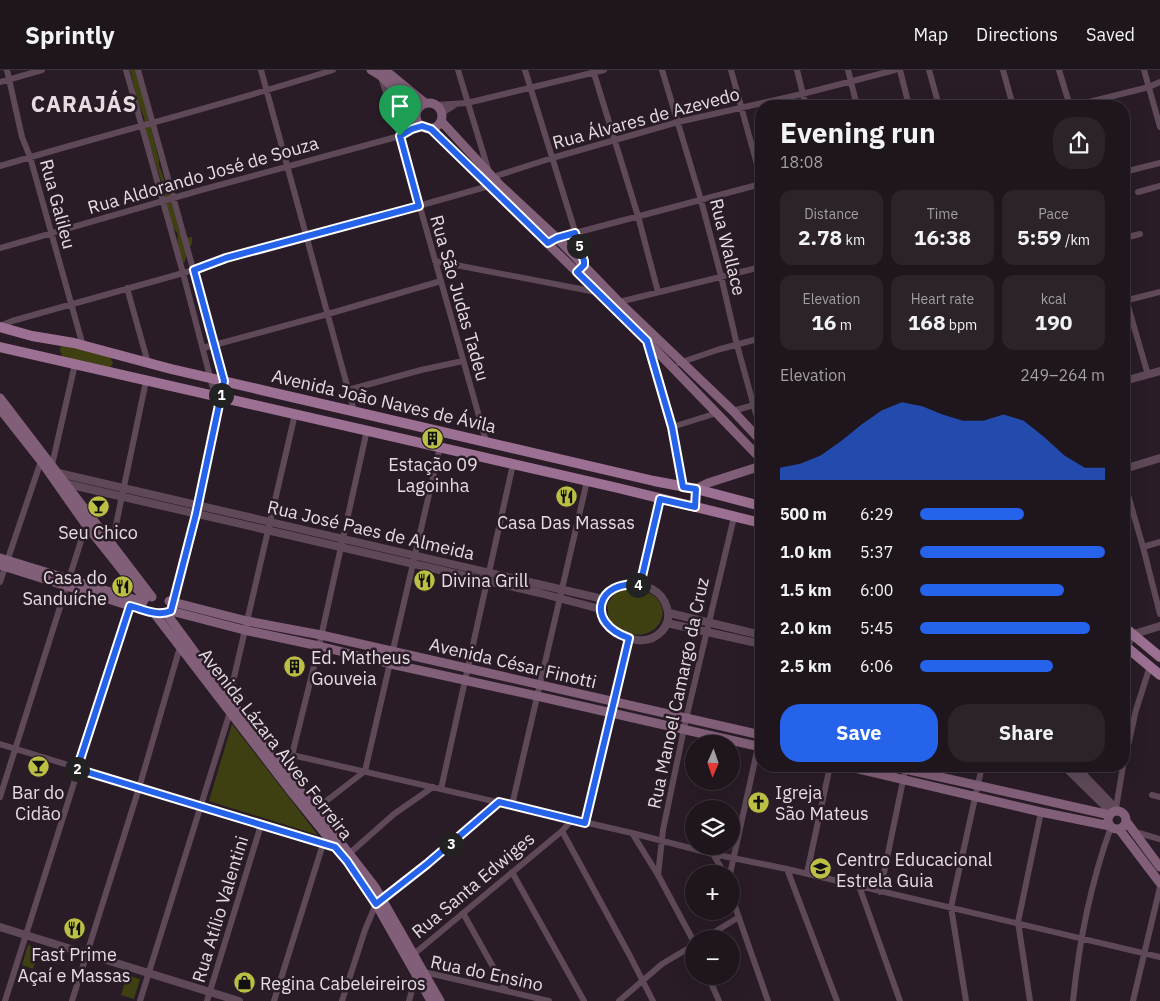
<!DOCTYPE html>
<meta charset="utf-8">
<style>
:root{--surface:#1f151c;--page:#2c2229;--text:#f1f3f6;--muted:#a19fa3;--line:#3c343b;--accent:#2563eb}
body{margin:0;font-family:"IBM Plex Sans",sans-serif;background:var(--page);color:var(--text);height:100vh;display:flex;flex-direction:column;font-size:19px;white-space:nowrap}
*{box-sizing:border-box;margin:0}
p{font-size:16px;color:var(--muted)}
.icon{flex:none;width:28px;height:28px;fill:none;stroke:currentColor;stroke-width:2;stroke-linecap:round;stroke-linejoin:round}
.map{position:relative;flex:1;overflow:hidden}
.details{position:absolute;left:755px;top:30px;width:375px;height:672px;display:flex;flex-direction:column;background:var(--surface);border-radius:20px;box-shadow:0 5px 20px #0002,0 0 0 1px var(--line)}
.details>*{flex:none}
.needle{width:32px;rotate:182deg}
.controls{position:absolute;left:685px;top:665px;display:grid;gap:10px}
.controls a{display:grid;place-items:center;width:55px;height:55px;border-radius:50%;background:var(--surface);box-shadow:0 5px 20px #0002,0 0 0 1px var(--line);font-size:25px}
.pin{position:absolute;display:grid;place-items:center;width:42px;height:42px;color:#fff;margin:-51px -21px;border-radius:50% 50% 50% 0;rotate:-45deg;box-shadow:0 0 5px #0007}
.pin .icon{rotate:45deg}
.km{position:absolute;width:25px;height:25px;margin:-12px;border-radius:50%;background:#222;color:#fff;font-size:14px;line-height:25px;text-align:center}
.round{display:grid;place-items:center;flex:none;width:52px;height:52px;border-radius:20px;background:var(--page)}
.head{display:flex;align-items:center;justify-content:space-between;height:85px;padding:0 25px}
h1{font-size:28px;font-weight:700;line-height:38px}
.metrics{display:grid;grid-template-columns:repeat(3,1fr);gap:8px;height:85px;padding:5px 25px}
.metrics div{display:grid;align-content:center;border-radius:12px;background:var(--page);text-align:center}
.metrics b{font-size:21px;font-weight:700}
.metrics small{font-size:14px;font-weight:400}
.metrics p{font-size:14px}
.chart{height:140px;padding:10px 25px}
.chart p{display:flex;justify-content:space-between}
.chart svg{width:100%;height:90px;margin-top:5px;fill:var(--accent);opacity:.7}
.cta{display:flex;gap:10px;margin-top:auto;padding:10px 25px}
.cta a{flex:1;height:58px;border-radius:20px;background:var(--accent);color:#fff;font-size:20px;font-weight:700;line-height:58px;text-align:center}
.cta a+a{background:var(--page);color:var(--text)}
ul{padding:0 25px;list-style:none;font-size:16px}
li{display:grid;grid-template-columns:80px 60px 1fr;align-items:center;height:38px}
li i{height:12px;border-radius:6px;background:var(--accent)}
header{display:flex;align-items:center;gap:30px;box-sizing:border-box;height:70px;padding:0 25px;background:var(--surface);border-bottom:1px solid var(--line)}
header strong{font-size:24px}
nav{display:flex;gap:28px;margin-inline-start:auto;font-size:18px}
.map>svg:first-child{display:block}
.green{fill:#3e4011}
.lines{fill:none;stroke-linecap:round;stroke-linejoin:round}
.minor{stroke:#5f4959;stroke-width:6}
.tertiary{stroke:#5f4959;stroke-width:8}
.secondary{stroke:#825f79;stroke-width:9}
.primary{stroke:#9c7092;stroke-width:10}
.route-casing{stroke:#fff;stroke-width:10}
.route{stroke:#2563eb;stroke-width:6}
.labels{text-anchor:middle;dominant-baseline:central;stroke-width:5;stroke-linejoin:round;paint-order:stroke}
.street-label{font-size:18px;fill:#e5dce2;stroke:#291c26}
.poi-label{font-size:18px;fill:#e5dce2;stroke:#291c26}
.district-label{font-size:22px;font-weight:bold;letter-spacing:1px;fill:#e5dce2;stroke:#291c26}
</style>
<header>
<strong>Sprintly</strong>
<nav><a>Map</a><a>Directions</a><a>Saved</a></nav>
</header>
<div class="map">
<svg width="1160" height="931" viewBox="0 0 1160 931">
<rect width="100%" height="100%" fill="#291c26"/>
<path class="green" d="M130 0H136L159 90V95L167 117 170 119 169 125 172 129 179 161 183 164V168L192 167V174L187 180 185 192H182L177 180 178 164 169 153 164 120 146 62 144 47 138 33Z
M61 274 110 287 113 293 109 300 63 288 60 281Z
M632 518C641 520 651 522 657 529 672 546 654 569 632 564 623 562 616 556 609 550L607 534 616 522Z
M232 654 318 765 209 731Z
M28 875 40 879 33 899 22 895Z
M127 905 140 909 134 929 121 925Z"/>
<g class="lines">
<path class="minor" d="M7 0 22 67 30 87 83 276
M126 0 183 203 215 326
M138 0 224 311 196 444 172 534
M261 0 354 341
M458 0 488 99
M525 0 583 187V196
M593 0 638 146 658 222
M662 0 701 130 721 206 737 275 761 362
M731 0 761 109
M797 0 806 36
M848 0 857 36
M900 0 909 36
M929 0 939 36
M1003 0 1013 36
M1059 0 1070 36
M1144 0 1160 57
M381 7 400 66 486 371
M0 12 42 0
M436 35 467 33 604 0
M1073 36 1149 17 1160 12
M442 43 455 35
M0 96C111 63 223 35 333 0
M1124 102 1160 93
M493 107 552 88 678 52 802 24 895 0
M1138 122 1160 116
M1124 168 1140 164
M548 173 557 168 575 163 761 114
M0 178 201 120 400 66 412 59 421 56
M435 191 596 222
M127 218 148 293
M1124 222 1148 305
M1124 231 1160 222
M619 232 761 197
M0 256 12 251 194 200 226 188 383 146 489 116
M647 273 672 357 683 417
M203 278 328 244 441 211
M679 293 717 280 761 268
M348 320 421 300 463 291
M733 341 761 333
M672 357 717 343
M52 395 75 294
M1124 411 1143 477 1160 544
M112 474 146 311
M1143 477 1160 472
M0 512 41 391
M640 515 660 429
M229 629 295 344
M0 674 335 777
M292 685 632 763 713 784 787 799 1160 887
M1124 693 1136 640 1150 596
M283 697 292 685 319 576 367 360
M441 719 513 394
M1152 725 1160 727
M0 727 86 455
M512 735 587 411
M1116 738 1123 696
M312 742 365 701 440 377
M585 753 629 568
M562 761 630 886 653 931
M1135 762 1160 769
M632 763 658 805 694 872
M350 783 394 744 433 717
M713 784 725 804
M787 799 837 931
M512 802 584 931
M807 803 830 696
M730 804 761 663
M658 805 663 760 686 649 734 447
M859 816 900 931
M880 822 906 696
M731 825 768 931
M463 843 506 920
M703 869 739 847
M414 884 562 761 572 750
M708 906 719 931
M5 931 130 536
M72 931 139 718 180 577
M140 931 230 642
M207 931 261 755
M274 931 323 774
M342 931 365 860 376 834 401 816 468 760 499 732
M409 931 416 906 424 902 549 931
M619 931 662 894 694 875
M966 931 951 837 982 696
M1030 931 1018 852 1041 742
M1073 931C1079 872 1091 812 1111 757
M1133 931 1160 817"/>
<path class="tertiary" d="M1124 311 1160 301
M1124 399 1160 388
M54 402 603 529
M63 413 540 523 600 539
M626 514C635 514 644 515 652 519 667 527 674 548 662 561 633 593 563 532 626 514Z
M669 543 761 565
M667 553 761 574
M1126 576 1134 564 1160 556
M1064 696 1112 743
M1075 696 1119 742
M0 857 239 931"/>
<path class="secondary" d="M371 0 381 6 417 40
M385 0 425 33
M416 46a13 13 0 1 1 26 0a13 13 0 1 1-26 0Z
M441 51 500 115 557 168 619 232 733 341 761 371
M431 59 647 271 761 389
M0 328 152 527
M0 339 41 391 86 455 145 529
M695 437 696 419 708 413 761 396
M0 488 143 532
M0 495 124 534 144 539
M169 531 247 551 321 565 761 665
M171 541 244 560 319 576 391 594 537 626 761 677
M154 543 293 724 347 791 376 834 431 931
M166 543 229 629 375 817 440 931
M846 696 1041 742 1110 756
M891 696 1110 745
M1108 750a9 9 0 1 1 18 0a9 9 0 1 1-18 0Z
M1126 751 1160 797
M1119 759 1160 813"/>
<path class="primary" d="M0 257 32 266 74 273 171 299 654 411 696 419 761 436
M0 277 618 418 761 453
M1124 557 1160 587
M1124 575 1160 605"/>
</g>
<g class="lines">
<defs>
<path id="route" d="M422 56 431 59 548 173 557 168 575 163 584 191V195L577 202 647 271 672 357 683 417 696 419 695 437 660 429 640 515C597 509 584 553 629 568L585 753 499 732 427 794 376 834 347 791 335 777 77 699 130 536C143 539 157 547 171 541L196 444 224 311 194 200 226 188 419 136 400 66 412 59Z"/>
</defs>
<use href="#route" class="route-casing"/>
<use href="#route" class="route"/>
</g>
<defs>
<symbol id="building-disc" viewBox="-11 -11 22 22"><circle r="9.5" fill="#bbc044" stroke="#291c26"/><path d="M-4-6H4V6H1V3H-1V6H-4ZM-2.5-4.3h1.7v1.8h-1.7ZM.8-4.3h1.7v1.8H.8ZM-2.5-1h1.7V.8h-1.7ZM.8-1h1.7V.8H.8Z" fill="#111"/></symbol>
<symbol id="restaurant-disc" viewBox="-11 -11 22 22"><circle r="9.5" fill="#bbc044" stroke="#291c26"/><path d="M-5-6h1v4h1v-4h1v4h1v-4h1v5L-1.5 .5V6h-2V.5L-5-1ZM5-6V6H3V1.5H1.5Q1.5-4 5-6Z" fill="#111"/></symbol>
<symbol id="bar-disc" viewBox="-11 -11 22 22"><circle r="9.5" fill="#bbc044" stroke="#291c26"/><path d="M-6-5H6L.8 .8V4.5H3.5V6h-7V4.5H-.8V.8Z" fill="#111"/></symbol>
<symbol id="church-disc" viewBox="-11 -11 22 22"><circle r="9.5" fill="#bbc044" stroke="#291c26"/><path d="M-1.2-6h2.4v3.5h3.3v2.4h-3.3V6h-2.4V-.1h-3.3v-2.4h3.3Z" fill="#111"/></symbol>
<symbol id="school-disc" viewBox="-11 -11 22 22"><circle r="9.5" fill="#bbc044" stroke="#291c26"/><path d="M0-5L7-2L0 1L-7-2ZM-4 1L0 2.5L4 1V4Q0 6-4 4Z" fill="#111"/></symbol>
<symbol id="shop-disc" viewBox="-11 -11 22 22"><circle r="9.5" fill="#bbc044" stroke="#291c26"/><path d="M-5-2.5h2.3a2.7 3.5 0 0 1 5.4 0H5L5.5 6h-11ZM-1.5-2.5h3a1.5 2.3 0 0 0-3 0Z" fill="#111"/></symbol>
</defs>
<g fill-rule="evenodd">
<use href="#building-disc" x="420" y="356" width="25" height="25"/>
<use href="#restaurant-disc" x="554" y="414" width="25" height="25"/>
<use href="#bar-disc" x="86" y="424" width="25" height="25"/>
<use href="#restaurant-disc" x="412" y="498" width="25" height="25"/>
<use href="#restaurant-disc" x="110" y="504" width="25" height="25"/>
<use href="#building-disc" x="282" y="584" width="25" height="25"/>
<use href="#bar-disc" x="26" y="684" width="25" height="25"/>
<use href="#church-disc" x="746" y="720" width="25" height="25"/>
<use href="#school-disc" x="808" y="786" width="25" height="25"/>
<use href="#restaurant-disc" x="62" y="846" width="25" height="25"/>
<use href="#shop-disc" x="232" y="900" width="25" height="25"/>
</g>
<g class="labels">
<g class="street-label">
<text transform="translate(646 48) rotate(-15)">Rua Álvares de Azevedo</text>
<text transform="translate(203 105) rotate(-16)">Rua Aldorando José de Souza</text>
<text transform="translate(58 134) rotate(75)">Rua Galileu</text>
<text transform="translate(728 177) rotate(76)">Rua Wallace</text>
<text transform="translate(460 228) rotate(74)">Rua São Judas Tadeu</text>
<text transform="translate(384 331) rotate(13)">Avenida João Naves de Ávila</text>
<text transform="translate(371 460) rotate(13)">Rua José Paes de Almeida</text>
<text transform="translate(513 593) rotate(13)">Avenida César Finotti</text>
<text transform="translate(678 623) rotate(-78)">Rua Manoel Camargo da Cruz</text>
<text transform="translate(276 674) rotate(52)">Avenida Lázara Alves Ferreira</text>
<text transform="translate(473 815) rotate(-40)">Rua Santa Edwiges</text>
<text transform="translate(220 839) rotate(-73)">Rua Atílio Valentini</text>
<text transform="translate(487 903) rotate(12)">Rua do Ensino</text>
</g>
<g class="poi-label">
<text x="433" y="394">Estação 09<tspan x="433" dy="21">Lagoinha</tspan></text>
<text x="566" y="452">Casa Das Massas</text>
<text x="98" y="462">Seu Chico</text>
<text x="107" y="507" text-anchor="end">Casa do<tspan x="107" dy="21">Sanduíche</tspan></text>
<text x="441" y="510" text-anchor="start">Divina Grill</text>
<text x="311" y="587" text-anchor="start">Ed. Matheus<tspan x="311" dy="21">Gouveia</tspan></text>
<text x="38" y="722">Bar do<tspan x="38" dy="21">Cidão</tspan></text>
<text x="775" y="722" text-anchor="start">Igreja<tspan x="775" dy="21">São Mateus</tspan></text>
<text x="836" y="789" text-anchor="start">Centro Educacional<tspan x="836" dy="21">Estrela Guia</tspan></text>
<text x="74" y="884">Fast Prime<tspan x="74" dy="21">Açaí e Massas</tspan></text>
<text x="260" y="913" text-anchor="start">Regina Cabeleireiros</text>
</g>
<g class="district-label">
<text x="84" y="33">CARAJÁS</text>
</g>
</g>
</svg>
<div class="controls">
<a><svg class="needle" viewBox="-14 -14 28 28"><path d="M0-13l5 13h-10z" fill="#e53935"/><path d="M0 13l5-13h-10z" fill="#a19fa3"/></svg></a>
<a><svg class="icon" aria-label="layers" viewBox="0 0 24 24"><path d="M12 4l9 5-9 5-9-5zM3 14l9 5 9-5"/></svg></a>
<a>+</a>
<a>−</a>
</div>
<div class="pin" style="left:400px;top:66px;background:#1e9e55"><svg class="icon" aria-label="arrive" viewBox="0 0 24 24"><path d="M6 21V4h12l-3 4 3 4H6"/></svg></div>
<b class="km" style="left:221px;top:325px">1</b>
<b class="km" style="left:77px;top:699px">2</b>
<b class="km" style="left:451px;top:774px">3</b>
<b class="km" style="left:638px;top:515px">4</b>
<b class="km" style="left:579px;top:176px">5</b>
<section class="details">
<div class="head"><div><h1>Evening run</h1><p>18:08</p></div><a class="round"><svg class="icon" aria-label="share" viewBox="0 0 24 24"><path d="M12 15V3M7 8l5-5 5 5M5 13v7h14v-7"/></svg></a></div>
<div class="metrics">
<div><p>Distance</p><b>2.78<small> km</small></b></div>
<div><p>Time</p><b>16:38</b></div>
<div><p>Pace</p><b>5:59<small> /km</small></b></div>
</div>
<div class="metrics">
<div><p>Elevation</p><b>16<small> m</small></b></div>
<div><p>Heart rate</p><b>168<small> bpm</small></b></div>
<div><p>kcal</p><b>190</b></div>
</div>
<div class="chart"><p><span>Elevation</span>249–264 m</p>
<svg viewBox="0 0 160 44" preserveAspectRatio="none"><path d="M0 44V38L10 36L20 32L30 25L40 17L50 10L60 6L70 8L80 12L90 15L100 15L110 12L120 15L130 23L140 32L150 38L160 38V44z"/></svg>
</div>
<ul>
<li><b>500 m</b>6:29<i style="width:56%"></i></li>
<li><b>1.0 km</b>5:37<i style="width:100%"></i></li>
<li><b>1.5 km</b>6:00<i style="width:78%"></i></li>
<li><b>2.0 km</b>5:45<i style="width:92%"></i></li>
<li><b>2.5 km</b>6:06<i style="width:72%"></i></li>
</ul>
<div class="cta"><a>Save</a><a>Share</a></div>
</section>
</div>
